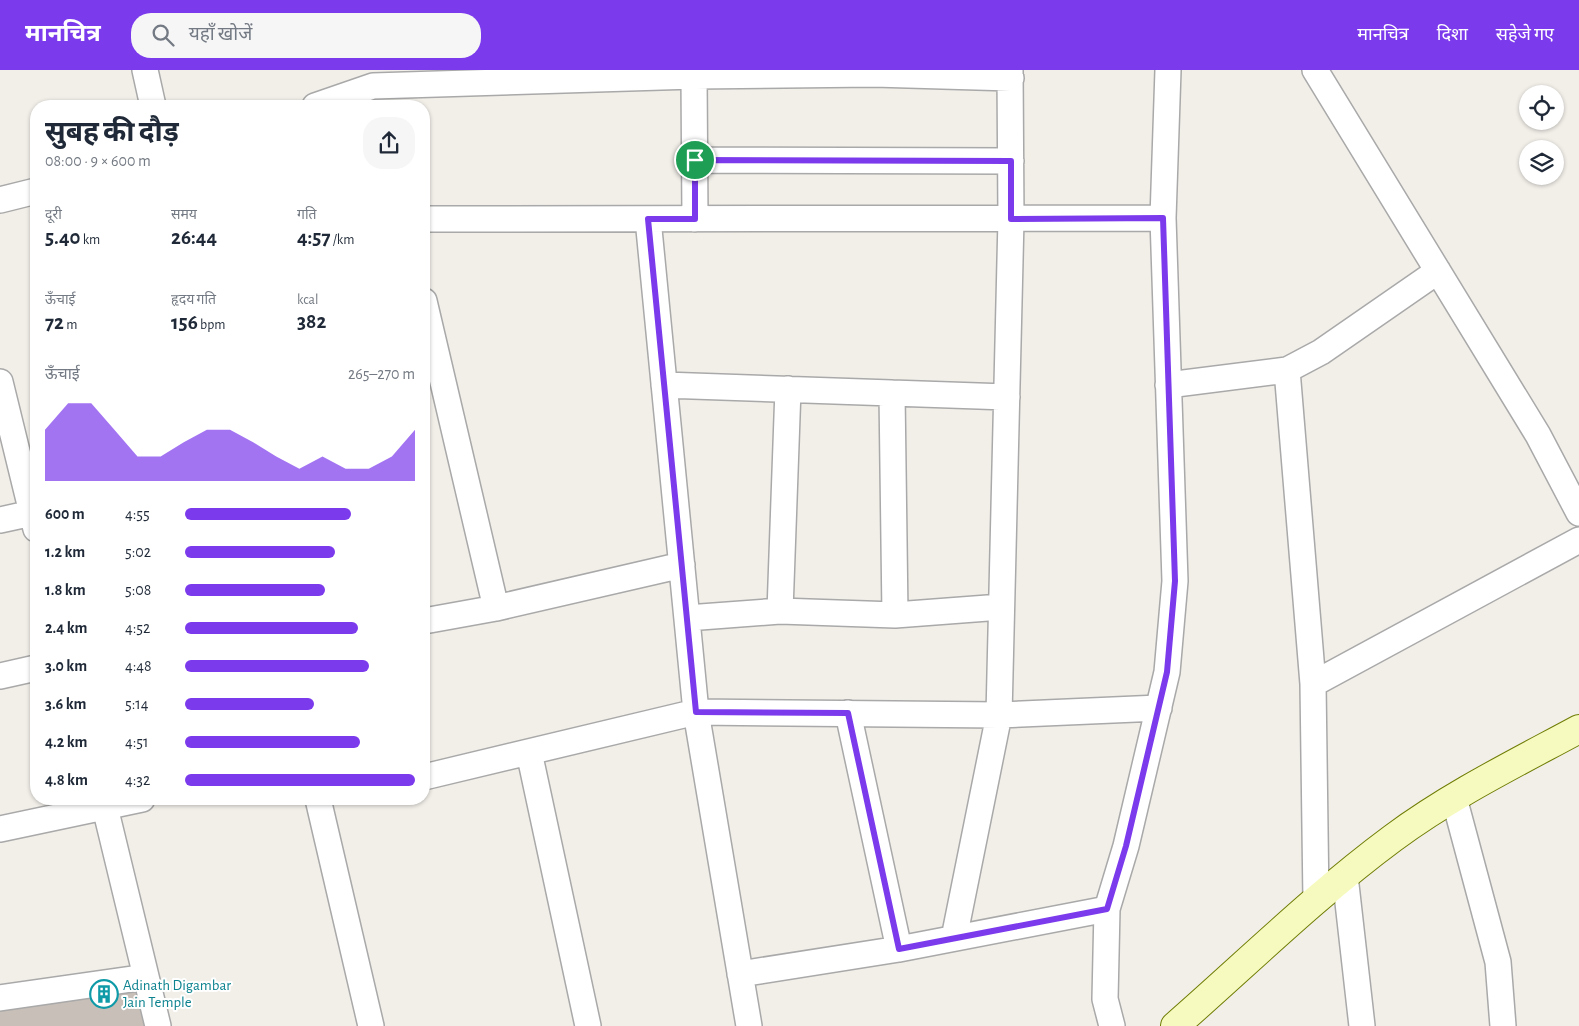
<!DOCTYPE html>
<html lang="hi">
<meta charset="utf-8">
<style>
:root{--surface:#fff;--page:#f6f6f7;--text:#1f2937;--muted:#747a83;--accent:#7c3aed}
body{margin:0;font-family:"Alegreya Sans","Noto Sans Devanagari",sans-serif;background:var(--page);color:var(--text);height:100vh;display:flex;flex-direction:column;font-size:19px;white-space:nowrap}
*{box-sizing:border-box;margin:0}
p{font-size:16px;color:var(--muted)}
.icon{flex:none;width:28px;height:28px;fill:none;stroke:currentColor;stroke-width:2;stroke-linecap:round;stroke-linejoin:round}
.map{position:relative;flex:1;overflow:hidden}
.panel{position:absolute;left:30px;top:30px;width:400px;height:705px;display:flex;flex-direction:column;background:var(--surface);border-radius:20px;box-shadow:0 1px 4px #0004}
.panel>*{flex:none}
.tools{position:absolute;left:1519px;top:15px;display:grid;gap:10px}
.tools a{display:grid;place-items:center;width:45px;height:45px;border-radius:50%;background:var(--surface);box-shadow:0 1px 4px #0004;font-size:25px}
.pin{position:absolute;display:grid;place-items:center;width:42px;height:42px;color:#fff;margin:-21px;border:2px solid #fff;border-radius:50%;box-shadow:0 1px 5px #0007}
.round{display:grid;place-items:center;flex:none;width:52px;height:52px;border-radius:20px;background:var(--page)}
.summary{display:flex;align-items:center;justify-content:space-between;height:85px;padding:0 15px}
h1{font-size:28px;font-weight:700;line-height:38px}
.metrics{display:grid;grid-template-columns:repeat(3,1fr);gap:8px;height:85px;padding:5px 15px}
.metrics div{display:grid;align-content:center}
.metrics b{font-size:21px;font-weight:700}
.metrics small{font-size:14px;font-weight:400}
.metrics p{font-size:14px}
.chart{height:140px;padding:10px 15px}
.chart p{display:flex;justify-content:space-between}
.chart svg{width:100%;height:90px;margin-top:5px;fill:var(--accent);opacity:.7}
ul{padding:0 15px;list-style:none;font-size:16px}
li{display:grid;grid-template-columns:80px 60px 1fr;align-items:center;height:38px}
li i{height:12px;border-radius:6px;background:var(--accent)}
header{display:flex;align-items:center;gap:30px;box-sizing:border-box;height:70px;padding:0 25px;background:var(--accent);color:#fff}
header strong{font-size:24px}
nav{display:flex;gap:28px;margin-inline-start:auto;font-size:18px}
.search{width:350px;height:45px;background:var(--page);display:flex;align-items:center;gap:12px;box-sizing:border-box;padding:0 18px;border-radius:20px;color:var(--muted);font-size:19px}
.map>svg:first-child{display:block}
.building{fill:#c7bfb8;filter:url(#shadow)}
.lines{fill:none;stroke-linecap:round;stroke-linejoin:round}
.street-casing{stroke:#a9a9a9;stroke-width:28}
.secondary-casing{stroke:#707d05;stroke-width:30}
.street{stroke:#fff;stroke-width:25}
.secondary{stroke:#f7fabf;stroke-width:28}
.route-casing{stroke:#fff;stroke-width:10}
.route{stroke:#7c3aed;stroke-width:6}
.labels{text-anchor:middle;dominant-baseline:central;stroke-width:4;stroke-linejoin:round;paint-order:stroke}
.culture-label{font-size:15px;fill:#0d838f;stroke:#fff;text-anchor:start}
</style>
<header>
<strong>मानचित्र</strong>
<div class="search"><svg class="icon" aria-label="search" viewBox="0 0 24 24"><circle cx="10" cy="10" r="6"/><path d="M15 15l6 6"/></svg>यहाँ खोजें</div>
<nav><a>मानचित्र</a><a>दिशा</a><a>सहेजे गए</a></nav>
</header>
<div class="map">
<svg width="1579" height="956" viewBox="0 0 1579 956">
<defs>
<filter id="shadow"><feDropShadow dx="4.5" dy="-4.5" stdDeviation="0" flood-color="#0004"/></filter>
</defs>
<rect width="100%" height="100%" fill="#f2efe9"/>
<path class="building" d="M136 908 146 956H0V941Z"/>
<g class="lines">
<defs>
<path id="street" d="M145 0 153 36
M1315 0 1538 365 1579 443
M694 6 695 149
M315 36 373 16 694 6 874 4 1011 8
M695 90 1011 91
M0 130 36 121
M424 149 1163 148
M648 149 696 642 749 956
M424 231 496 538
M1287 300 1313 614 1316 831
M0 312 36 459
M664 315 1007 327
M1168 315 1287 300 1321 282 1438 201
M892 323 895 545
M0 450 32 443
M780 541 788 319
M687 548 780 541 895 545 1001 537
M424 551 496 538 682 495
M0 606 36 598
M1313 614 1579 470
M848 643 899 879
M529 682 588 956
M424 707 696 642 999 645 1159 638
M1454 728 1498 892 1503 956
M103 729 158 956
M318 729 371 956
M0 759 142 729
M1345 806 1362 956
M954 868 999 645 1011 149 1010 0
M740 904 899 879 1107 839
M0 928 146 907
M1112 956 1105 929 1107 839 1126 776 1167 602 1175 511 1163 148 1168 0"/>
<path id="secondary" d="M1175 956C1247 893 1316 825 1393 768 1451 725 1516 693 1579 659"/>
</defs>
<use href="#street" class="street-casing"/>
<use href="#secondary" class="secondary-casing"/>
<use href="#street" class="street"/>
<use href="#secondary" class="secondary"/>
</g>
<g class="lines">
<defs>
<path id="route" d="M695 90 1011 91V149L1163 148 1175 511 1167 602 1126 776 1107 839 899 879 848 643 696 642 648 149H695Z"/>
</defs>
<use href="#route" class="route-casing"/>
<use href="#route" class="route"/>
</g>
<defs>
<symbol id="building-ring" viewBox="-11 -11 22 22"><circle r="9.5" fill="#fff" stroke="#0f9aa8" stroke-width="1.5"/><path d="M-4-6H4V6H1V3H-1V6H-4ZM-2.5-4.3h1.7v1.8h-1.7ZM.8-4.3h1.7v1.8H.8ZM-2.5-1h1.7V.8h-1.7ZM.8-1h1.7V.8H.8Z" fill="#0f9aa8"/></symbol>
</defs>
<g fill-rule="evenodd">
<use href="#building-ring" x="88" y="908" width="32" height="32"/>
</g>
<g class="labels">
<g class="culture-label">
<text x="123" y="915">Adinath Digambar<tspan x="123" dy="17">Jain Temple</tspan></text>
</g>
</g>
</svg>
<div class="tools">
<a><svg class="icon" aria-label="locate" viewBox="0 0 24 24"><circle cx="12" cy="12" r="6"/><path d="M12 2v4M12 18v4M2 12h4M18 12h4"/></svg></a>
<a><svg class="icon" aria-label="layers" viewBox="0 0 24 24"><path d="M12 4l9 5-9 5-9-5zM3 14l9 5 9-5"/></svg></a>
</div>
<div class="pin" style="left:695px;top:90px;background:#1e9e55"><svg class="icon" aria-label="arrive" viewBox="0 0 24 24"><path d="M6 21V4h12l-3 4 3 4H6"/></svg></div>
<section class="panel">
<div class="summary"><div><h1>सुबह की दौड़</h1><p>08:00 · 9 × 600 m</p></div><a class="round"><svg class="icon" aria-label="share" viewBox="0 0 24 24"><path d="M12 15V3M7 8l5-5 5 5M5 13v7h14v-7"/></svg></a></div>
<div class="metrics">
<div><p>दूरी</p><b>5.40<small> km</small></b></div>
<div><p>समय</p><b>26:44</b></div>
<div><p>गति</p><b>4:57<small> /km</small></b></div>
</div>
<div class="metrics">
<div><p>ऊँचाई</p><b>72<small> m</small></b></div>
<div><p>हृदय गति</p><b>156<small> bpm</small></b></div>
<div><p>kcal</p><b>382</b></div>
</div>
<div class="chart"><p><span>ऊँचाई</span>265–270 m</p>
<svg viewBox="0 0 160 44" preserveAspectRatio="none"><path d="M0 44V19L10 6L20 6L30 19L40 32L50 32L60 25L70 19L80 19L90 25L100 32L110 38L120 32L130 38L140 38L150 32L160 19V44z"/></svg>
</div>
<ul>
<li><b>600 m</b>4:55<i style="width:72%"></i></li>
<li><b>1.2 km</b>5:02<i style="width:65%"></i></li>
<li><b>1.8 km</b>5:08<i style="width:61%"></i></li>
<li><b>2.4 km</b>4:52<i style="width:75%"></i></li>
<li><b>3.0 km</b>4:48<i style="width:80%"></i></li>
<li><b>3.6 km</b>5:14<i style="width:56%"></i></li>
<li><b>4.2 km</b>4:51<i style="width:76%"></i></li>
<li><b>4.8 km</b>4:32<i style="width:100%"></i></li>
</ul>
</section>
</div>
